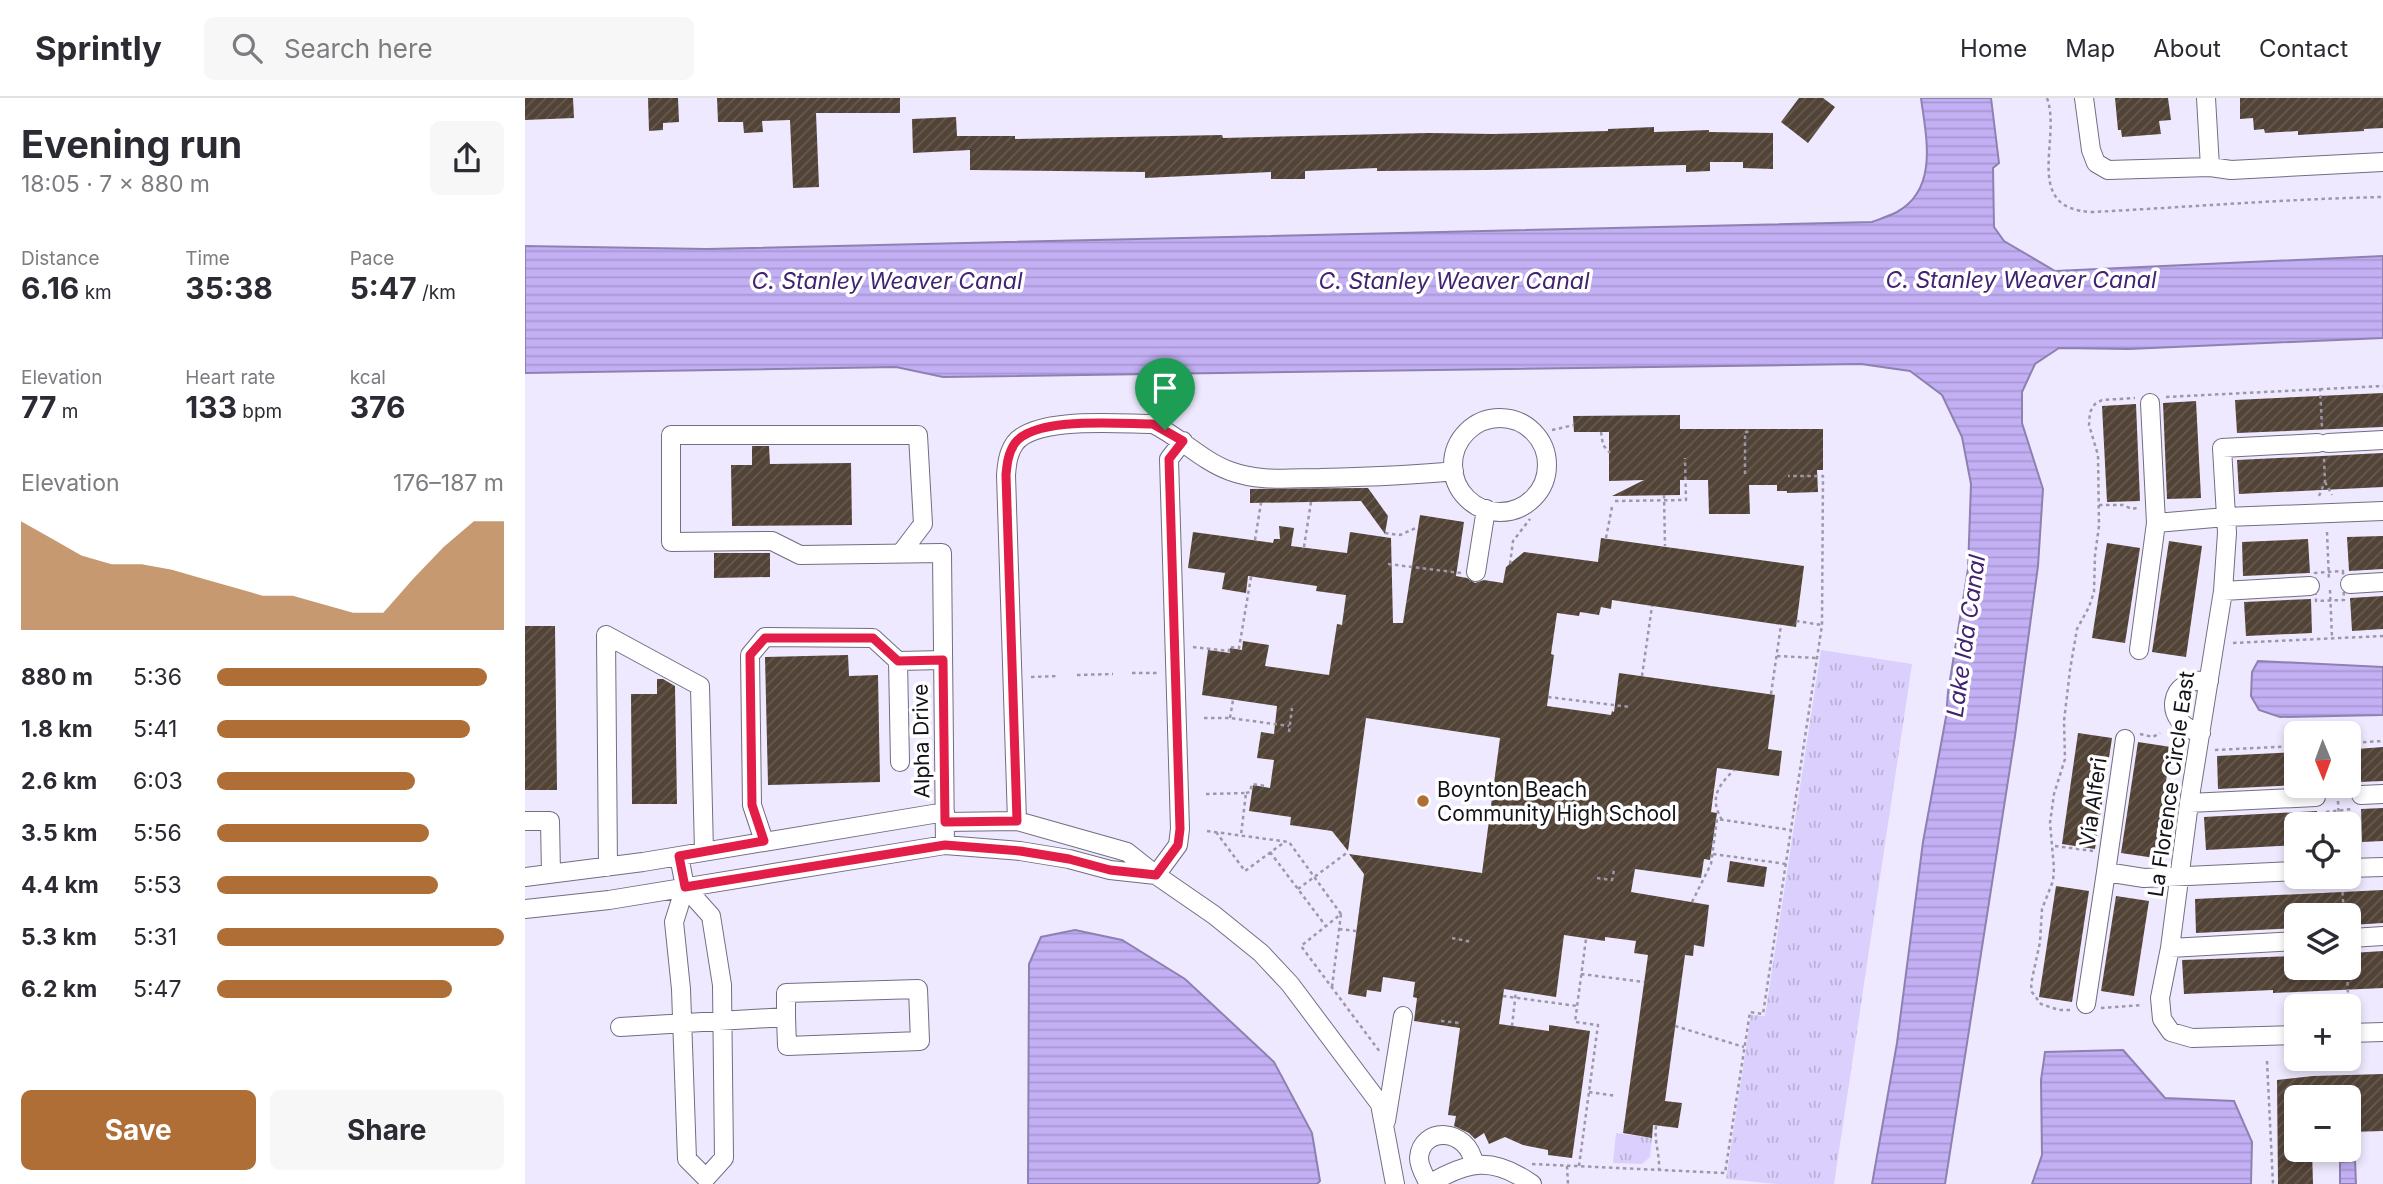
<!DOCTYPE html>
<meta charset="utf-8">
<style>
:root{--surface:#fff;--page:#f7f7f7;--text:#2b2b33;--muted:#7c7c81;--line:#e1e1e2;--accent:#ae6e36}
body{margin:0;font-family:Inter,sans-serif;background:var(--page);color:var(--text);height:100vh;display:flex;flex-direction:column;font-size:26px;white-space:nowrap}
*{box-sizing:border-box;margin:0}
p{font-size:23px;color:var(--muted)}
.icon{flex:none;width:38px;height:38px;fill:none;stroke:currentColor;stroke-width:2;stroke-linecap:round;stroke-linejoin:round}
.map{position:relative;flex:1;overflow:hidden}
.details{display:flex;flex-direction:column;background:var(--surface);width:525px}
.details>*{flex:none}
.needle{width:46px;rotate:179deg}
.tools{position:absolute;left:1759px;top:623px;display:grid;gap:14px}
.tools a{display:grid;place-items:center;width:77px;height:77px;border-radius:10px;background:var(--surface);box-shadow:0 4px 10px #0003;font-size:35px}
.pin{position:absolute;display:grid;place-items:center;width:60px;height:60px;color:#fff;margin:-72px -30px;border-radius:50% 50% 50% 0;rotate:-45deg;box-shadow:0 0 7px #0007}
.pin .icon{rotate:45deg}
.round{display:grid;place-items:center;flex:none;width:74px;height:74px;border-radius:10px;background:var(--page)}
.summary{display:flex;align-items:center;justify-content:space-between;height:119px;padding:0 21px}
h1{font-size:38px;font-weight:700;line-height:52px}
.metrics{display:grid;grid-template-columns:repeat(3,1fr);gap:10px;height:119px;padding:7px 21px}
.metrics div{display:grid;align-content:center}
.metrics b{font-size:30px;font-weight:700}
.metrics small{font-size:19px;font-weight:400}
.metrics p{font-size:19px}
.chart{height:196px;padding:14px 21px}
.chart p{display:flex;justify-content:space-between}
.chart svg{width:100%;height:126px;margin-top:7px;fill:var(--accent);opacity:.7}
.primary-button{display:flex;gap:14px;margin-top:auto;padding:14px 21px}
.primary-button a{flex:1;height:80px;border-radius:10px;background:var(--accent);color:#fff;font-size:28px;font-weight:700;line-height:80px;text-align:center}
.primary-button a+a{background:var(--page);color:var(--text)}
ul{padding:0 21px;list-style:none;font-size:23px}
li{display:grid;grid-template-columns:112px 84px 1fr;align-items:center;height:52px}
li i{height:18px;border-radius:9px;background:var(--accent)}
header{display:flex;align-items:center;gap:42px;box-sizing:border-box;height:98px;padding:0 35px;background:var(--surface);border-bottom:2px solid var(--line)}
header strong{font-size:33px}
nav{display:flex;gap:38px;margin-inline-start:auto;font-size:24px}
.search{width:490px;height:63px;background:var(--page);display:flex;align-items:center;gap:18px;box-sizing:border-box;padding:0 24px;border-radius:10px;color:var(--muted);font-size:26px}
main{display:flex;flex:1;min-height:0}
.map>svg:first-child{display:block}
.park{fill:url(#park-tufts)}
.water{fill:url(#water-rules);stroke:#8e81b2;stroke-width:2}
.building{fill:url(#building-hatch)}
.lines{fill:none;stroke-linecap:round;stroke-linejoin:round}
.minor-casing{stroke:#726d80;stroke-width:20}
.path{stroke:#9d98a9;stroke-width:2.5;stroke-dasharray:3.5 3.5;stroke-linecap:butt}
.minor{stroke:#fff;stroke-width:18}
.route-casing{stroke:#fff;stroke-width:14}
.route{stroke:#e11d48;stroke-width:9}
.poi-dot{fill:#ae6e36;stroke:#fff;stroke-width:2.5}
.labels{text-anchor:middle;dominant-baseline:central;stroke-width:7;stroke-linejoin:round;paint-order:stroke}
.street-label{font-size:21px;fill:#141219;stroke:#fff}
.poi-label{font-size:21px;fill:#141219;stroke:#fff;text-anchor:start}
.water-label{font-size:23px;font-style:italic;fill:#412371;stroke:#fff}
</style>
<header>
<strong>Sprintly</strong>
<div class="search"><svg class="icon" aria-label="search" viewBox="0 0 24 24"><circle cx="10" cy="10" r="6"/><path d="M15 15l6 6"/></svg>Search here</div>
<nav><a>Home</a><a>Map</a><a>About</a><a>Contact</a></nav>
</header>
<main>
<section class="details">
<div class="summary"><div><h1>Evening run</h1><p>18:05 · 7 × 880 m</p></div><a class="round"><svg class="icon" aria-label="share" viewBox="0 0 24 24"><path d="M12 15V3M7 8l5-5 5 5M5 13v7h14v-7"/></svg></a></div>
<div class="metrics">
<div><p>Distance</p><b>6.16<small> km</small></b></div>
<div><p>Time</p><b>35:38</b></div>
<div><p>Pace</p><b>5:47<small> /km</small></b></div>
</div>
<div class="metrics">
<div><p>Elevation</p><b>77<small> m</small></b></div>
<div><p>Heart rate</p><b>133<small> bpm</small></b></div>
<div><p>kcal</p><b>376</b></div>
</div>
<div class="chart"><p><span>Elevation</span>176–187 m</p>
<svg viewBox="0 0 160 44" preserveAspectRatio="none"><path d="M0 44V6L10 12L20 18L30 21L40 21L50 23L60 26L70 29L80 32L90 32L100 35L110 38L120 38L130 26L140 15L150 6L160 6V44z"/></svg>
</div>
<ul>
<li><b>880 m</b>5:36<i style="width:94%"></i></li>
<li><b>1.8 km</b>5:41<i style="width:88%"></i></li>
<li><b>2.6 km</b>6:03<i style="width:69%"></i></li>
<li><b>3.5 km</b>5:56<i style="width:74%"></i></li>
<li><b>4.4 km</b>5:53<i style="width:77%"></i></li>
<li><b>5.3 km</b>5:31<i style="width:100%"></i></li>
<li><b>6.2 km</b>5:47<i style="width:82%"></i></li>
</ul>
<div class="primary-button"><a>Save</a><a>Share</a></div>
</section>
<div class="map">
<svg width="1858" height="1086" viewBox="0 0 1858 1086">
<defs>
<pattern id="park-tufts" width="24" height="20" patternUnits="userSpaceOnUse" patternTransform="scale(1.75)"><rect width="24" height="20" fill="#dbcffd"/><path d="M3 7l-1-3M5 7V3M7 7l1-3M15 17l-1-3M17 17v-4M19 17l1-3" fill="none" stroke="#bbb1d8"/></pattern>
<pattern id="water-rules" width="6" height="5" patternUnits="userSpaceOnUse" patternTransform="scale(1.75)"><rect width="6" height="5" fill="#c3b0f4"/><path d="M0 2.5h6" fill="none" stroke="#a796d1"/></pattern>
<pattern id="building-hatch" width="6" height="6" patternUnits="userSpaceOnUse" patternTransform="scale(1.75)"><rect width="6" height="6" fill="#524337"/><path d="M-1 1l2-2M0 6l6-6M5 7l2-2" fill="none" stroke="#665a51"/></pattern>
</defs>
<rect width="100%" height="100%" fill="#efe9ff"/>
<path class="park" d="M1296 552 1387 566 1309 1086H1252L1201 1081 1226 917 1240 918Z
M1091 1035 1127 1040 1125 1059 1117 1066 1088 1065Z"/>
<path class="water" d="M1396 0H1466L1474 65 1468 70 1469 129 1479 143 1530 173 1858 158V240L1604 251 1534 250 1510 266 1497 294V325L1518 391 1513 468 1490 638 1420 1086H1347L1372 945 1398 744 1421 619 1423 594 1443 471 1446 386 1437 339 1417 297 1385 273 1336 266 418 279 371 269 0 275V148L182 151 1347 124C1355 121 1364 118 1372 114 1414 91 1401 38 1396 0Z
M1733 563 1858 569V617L1755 619 1734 612 1726 598 1727 574Z
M550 832 597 842 660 881 749 964 787 1035 795 1083 792 1086H503L504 866 516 839Z
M1598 952 1640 1000 1709 1003 1727 1044 1726 1086H1507L1517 1057 1516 982 1520 954Z
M1830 1063 1831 1086H1815V1064Z"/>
<path class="building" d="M0 0H48L49 20 0 22Z
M123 0H153L154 24 138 25V32L124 33Z
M192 0H375V15H291L294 89 268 90 265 22 237 23 238 34 219 35 218 24H193Z
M1274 0H1298L1310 9 1283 45 1256 24Z
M1590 0H1643L1646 22 1634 23 1636 36 1597 39 1596 32H1593Z
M1715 0H1858V30L1839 31V33L1773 37V33L1740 35 1739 31 1729 32 1728 20 1715 21Z
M431 19 432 38H490V41L697 37 698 40 904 35 968 36 1083 33V31L1129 29V34L1184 32V34L1248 35V71L1218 70V64H1185V73L1161 74V67L961 72 852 73V70L780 73V81H746V74L620 80V74L445 72V52L388 55 387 21Z
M1858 295V329L1712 335 1710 302Z
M1671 303 1676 400 1642 401 1638 305Z
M1611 306 1615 403 1582 404 1577 308Z
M1155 317V331H1298V372H1292L1293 394 1262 395V393H1252V387H1224L1225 416H1184L1183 382H1155V397L1087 398 1119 382 1084 383V334H1049L1048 318Z
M227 348H244L245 366 326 365 327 427 207 428 206 367H227Z
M1858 355V389L1714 396 1712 362Z
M843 390 863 418 860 436 836 403 725 405V391Z
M895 417 939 424 931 478 942 480 950 485 959 482 978 485 981 469 999 454 1073 464 1076 440 1279 468 1271 529 1087 502 1086 511 1076 509 1074 517 1055 514 1054 518 1032 515 1026 556 1029 557 1022 608 1086 617 1087 613 1089 614 1094 575 1250 597 1243 651 1257 653 1254 678 1192 670 1186 714 1192 715 1185 762 1179 761 1176 780 1110 771 1106 794 1184 807 1179 849 1169 847 1168 858 1160 857 1140 1003 1157 1005 1153 1030 1128 1027 1127 1040 1098 1035 1123 857 1109 855 1111 843 1080 839V843L1039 837 1031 899 979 891 974 926 1024 933V927L1065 933 1047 1060 1023 1057V1052L998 1047 980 1039 964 1046 959 1035 950 1041 944 1035 929 1028 931 1018 923 1017 935 930 889 923 892 900 888 899 890 884 858 879 856 894 842 892 841 899 823 896 839 776 824 756 957 775 975 640 841 620 823 753 807 733 765 727 766 719 724 713 728 687 745 690 749 662 732 660 736 634 749 636 752 608 677 597 683 552 705 555V550L717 552 718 543 744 547 740 568 804 577 812 526 817 527 821 497 791 493 792 488 723 478 721 495 697 491 700 475 663 470 668 434 748 445 749 441H755L754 428 769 430 766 448 822 455 825 434 866 440 868 525H878Z
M1858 438V471L1824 473 1822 439Z
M1783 441 1785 475 1718 478 1717 444Z
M1644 443 1677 448 1661 559 1627 554Z
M1582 445 1615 450 1600 545 1567 540Z
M189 455H245V479L189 480Z
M1858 498V531L1827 533 1825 500Z
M1786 501 1787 535 1721 538 1719 504Z
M0 528H30L32 692H0Z
M323 557 324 578 353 577 355 684 243 687 240 559Z
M132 581H138L150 588 152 706H107L106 596H132Z
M1553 635 1587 640 1570 751 1537 746Z
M1613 644 1646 649 1630 760 1596 755Z
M1858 649V683L1834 684 1832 651Z
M1771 654V687L1693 691 1692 658Z
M1858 710V743L1837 744 1836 711Z
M1792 713 1793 726H1771V747L1681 752 1679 719Z
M1205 763 1242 769 1239 789 1202 784Z
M1531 788 1564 793 1547 904 1514 899Z
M1858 792V825L1826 827V817H1771V830L1671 835 1670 801Z
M1591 798 1624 803 1609 898 1576 893Z
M1858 853V890L1748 895V892L1659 896 1657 862 1771 858V870H1828L1827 855Z
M1858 976V1033L1824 1034V999H1771V1052H1787L1788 1086H1753L1752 982 1788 978Z"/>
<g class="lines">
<defs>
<path id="minor" d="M1559 0 1566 52 1571 65 1583 72 1685 69 1706 72 1858 64
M1681 0 1685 69
M928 367a47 47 0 1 1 94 0a47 47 0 1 1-94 0Z
M658 343 644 361 655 731 653 747 631 777 602 754 492 723 481 377C482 365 483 355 490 345 511 318 595 326 628 326 655 339 677 363 705 373 734 384 765 380 795 380 840 379 884 378 929 373
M1803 345 1858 342
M1631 425 1701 419 1858 413
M376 455 398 426 393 337H146V444L247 443 275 457 417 455 420 747
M951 474 961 411
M1825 486 1858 484
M1698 493 1785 488
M1614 552 1631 425 1625 305
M1676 635C1636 626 1642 577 1684 583
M375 664 373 563 418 562
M1836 697 1858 696
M1664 705 1791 699
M0 723H25L26 776
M420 724 492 723
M239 743 227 707 225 557 240 539 348 540 373 563
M154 758 160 789 149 824 156 891 162 1061 181 1080 199 1060 197 887 186 818 160 789
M83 769 81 537 175 588 179 753
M1824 770 1858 769
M1581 774 1600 641
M0 779 118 764 420 714
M0 811 84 802 420 747 495 753 544 761 585 772 631 777 689 817 736 855 765 886 855 1006 870 1086
M1826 840 1858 838
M1645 850 1771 843
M1561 906 1581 774 1619 780 1771 773
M95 929 261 919 262 948 395 943 393 891 261 895V919
M1824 935 1858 934
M1771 937 1667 940 1646 934 1637 921 1635 900 1645 850 1664 705 1698 493 1702 435 1697 350 1793 345
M861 1023 878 918
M949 1066C943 1029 896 1028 894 1060 894 1068 900 1079 904 1086 943 1063 967 1058 1007 1086"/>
</defs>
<use href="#minor" class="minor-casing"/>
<path class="path" d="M1522 0C1537 41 1496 112 1568 114 1665 109 1761 101 1858 99
M1795 290 1797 329
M1641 299 1858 288
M1027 332 1049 327
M1076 334 1078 347 1085 355
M1220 376V334H1227
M1800 384 1807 397
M1139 397 1140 448
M1794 398 1800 384 1799 360
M1090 403 1161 402 1160 360
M1574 407H1598L1607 411 1612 410
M1802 434 1804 483
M860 435 875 437 893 429
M1081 440 1087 409
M730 442 736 405
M779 449 786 404
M863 466 936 475
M985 466 988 443 1005 421
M1818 473 1819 502 1791 503 1790 475Z
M1805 492 1807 540
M1271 523 1297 527
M1708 545 1858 538
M668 549 704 553V549L714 550 726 479
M1252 558 1292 560
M607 575H635
M552 577 588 576
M1117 578 1127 508
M506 579 534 578
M1246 596 1256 527
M1023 599 1105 609
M679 620H705L764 628
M705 620 708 602
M764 634 767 610
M1615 636 1628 639 1635 635
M1824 645 1858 643
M1690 652 1771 648
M1812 688 1813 695
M721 695 725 694 727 686 741 688
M681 696 721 695 716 737
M1813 703 1814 726
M1801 714 1827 711
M1197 722C1184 700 1193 688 1209 672
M682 733 764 744 816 816
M691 734 720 773 761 743
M1530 748 1568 753
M745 754 800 827
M1188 756 1261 766
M1072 780 1087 782 1089 772
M1817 787 1819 817
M773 791 823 754
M1167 804 1186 766 1192 721 1266 732
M814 831 831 833
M927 840 947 844
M1822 870 1823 898
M1056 876 1119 884
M807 889 816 816 776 848 855 954
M978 898 1052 908
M1576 910 1618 907
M1545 912H1534L1516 906 1507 894 1506 886 1515 844 1517 811 1528 783 1529 770 1525 725 1529 696 1540 661 1539 623 1545 572 1552 531 1564 509 1569 494 1570 457 1574 428 1573 357 1564 327 1565 314 1570 306 1577 302 1610 300
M916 923 936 925
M987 928 991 893
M1150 928 1219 949
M1742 963 1748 1086
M1064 994 1091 998
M1131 1028C1129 1043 1135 1057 1134 1072
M1007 1066 1200 1075 1225 914 1238 916 1297 527 1298 378H1263
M1042 1068 1043 1086
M1054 1068 1073 927 1050 924 1061 841"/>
<use href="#minor" class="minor"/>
</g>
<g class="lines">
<defs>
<path id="route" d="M628 326 658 343 644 361 655 731 653 747 631 777 585 772 544 761 495 753 420 747 160 789 154 758 239 743 227 707 225 557 240 540H348L373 563 418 562 420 724 492 723 481 377C482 366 483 355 490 345 511 318 595 326 628 326Z"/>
</defs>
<use href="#route" class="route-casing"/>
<use href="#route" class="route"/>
</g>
<circle class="poi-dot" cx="898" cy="703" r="7"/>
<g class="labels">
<g class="street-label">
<text transform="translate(396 643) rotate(-91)">Alpha Drive</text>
<text transform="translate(1646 686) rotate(-82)">La Florence Circle East</text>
<text transform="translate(1568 704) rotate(-82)">Via Alferi</text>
</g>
<g class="poi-label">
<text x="912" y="691">Boynton Beach<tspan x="912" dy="24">Community High School</tspan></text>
</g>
<g class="water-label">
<text x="1496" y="182">C. Stanley Weaver Canal</text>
<text x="362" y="183">C. Stanley Weaver Canal</text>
<text x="929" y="183">C. Stanley Weaver Canal</text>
<text transform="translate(1441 538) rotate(-82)">Lake Ida Canal</text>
</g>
</g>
</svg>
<div class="tools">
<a><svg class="needle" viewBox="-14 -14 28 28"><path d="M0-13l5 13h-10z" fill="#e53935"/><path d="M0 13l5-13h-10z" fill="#7c7c81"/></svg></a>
<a><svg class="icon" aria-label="locate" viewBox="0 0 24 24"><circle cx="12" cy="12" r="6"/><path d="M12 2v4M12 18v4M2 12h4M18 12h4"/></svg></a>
<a><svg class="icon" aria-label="layers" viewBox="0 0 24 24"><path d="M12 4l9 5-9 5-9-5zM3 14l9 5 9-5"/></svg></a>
<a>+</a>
<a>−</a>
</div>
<div class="pin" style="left:640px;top:332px;background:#1e9e55"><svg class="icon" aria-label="arrive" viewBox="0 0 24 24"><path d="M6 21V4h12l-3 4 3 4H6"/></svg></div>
</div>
</main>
